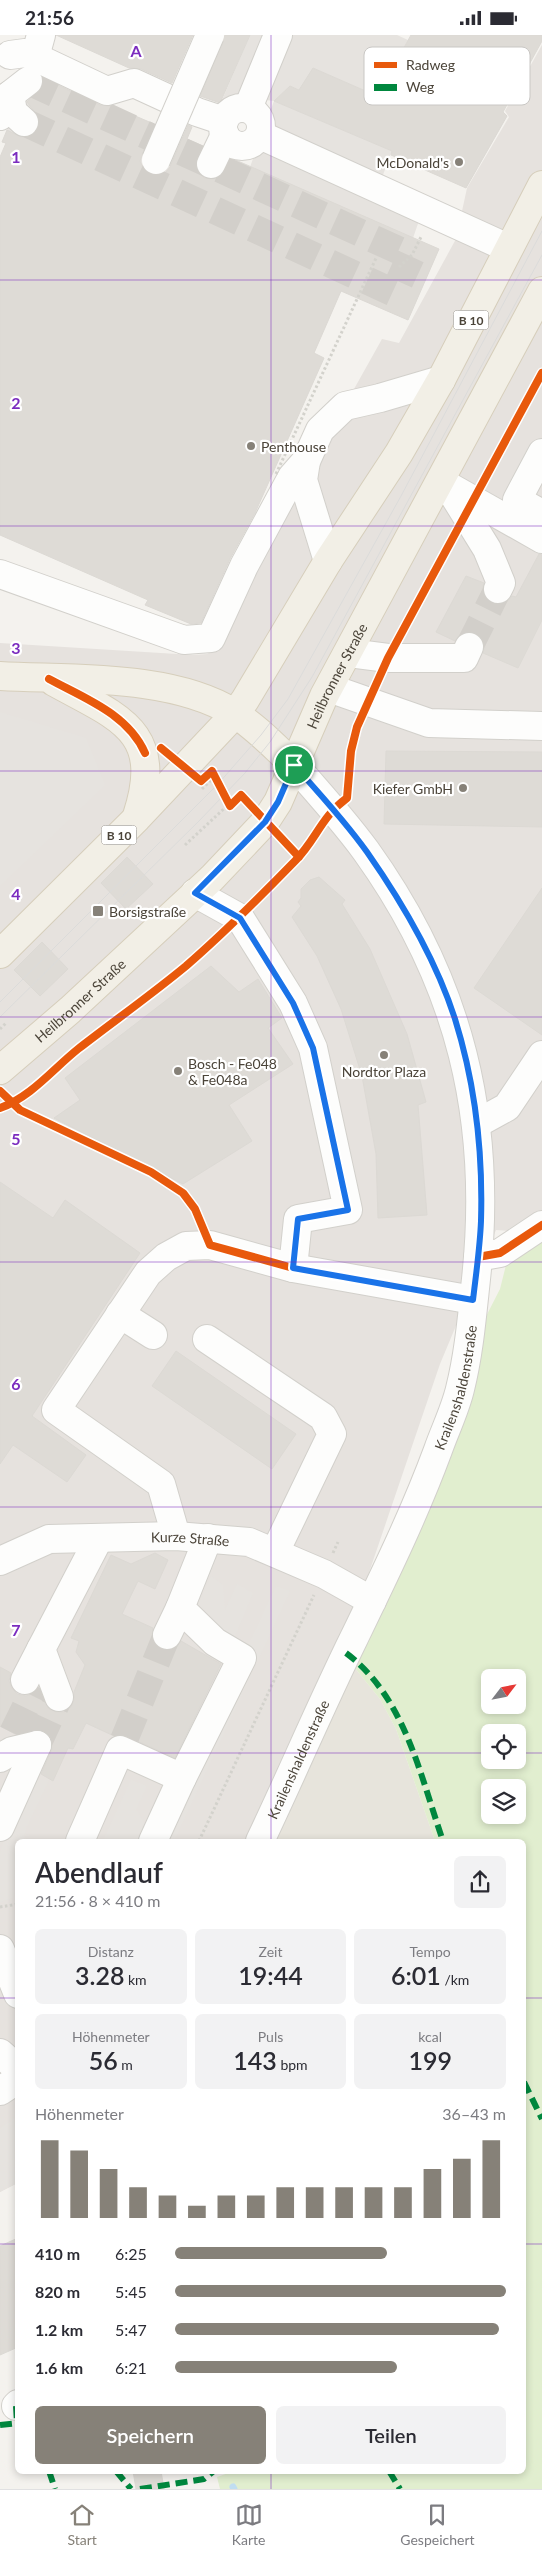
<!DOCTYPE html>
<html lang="de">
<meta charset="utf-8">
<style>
:root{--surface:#fff;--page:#f2f2f3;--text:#2b2b33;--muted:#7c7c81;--line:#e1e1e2;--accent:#868178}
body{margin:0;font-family:Lato,sans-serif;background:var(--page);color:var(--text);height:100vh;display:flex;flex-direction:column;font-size:19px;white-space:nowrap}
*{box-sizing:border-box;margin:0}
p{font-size:16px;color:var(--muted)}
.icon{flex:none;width:28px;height:28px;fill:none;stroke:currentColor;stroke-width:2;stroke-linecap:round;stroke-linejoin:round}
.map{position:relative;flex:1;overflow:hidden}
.side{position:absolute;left:15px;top:1804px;width:511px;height:635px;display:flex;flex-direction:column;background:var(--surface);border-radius:8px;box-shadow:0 2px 8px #0003}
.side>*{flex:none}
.needle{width:32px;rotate:58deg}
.controls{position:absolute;left:481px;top:1634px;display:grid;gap:10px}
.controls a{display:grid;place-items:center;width:45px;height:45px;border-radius:8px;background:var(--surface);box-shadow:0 2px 8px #0003;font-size:25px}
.pin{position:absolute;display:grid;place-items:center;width:42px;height:42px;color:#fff;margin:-21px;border:2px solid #fff;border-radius:50%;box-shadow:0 1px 5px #0007}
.round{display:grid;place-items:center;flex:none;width:52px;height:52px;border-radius:8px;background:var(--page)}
.head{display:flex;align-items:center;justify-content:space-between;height:85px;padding:0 20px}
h1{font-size:28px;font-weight:600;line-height:38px}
.metrics{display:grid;grid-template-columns:repeat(3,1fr);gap:8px;height:85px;padding:5px 20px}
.metrics div{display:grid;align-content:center;border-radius:8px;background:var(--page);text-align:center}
.metrics b{font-size:25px;font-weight:600}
.metrics small{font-size:14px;font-weight:400}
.metrics p{font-size:14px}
.chart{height:140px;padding:10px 20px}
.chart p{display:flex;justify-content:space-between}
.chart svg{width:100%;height:90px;margin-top:5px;stroke:var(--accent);stroke-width:6}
.primary-button{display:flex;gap:10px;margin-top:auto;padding:10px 20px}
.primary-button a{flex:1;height:58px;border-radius:8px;background:var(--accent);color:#fff;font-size:20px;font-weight:600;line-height:58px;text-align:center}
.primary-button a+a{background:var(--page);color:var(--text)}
ul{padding:0 20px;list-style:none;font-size:16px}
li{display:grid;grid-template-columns:80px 60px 1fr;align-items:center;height:38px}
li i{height:12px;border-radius:6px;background:var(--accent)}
.status{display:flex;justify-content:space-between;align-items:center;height:35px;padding:0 25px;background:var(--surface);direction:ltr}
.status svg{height:14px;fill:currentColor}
.dock{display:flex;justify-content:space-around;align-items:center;height:70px;border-top:1px solid var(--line);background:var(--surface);font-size:14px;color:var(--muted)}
.dock a{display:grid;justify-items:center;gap:2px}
.dock .selected{color:var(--accent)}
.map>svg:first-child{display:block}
.residential{fill:#e7e4dc}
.industrial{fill:#e6e2de}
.green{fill:#e1eecf;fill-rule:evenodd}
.parking{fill:#e6e3df}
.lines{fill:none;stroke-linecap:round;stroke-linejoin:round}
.stream{stroke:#c0ddf1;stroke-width:7}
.building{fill:#dedbd6;stroke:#dcd9d4}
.minor-tunnel{stroke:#d2cfca;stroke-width:28;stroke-dasharray:28 14;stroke-linecap:butt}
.minor-casing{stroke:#d2d0cb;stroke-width:30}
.major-casing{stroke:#d6cebb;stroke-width:30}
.path{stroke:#d3d2cc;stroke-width:3;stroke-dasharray:2.5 2.5;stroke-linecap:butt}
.minor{stroke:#fdfdfc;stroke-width:28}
.major{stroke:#f2efe6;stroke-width:28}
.tram{stroke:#dbdbda;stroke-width:1}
.minor-bridge-casing{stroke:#d2d0cb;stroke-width:30;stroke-linecap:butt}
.path-bridge{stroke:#d3d2cc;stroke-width:3;stroke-dasharray:2.5 2.5;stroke-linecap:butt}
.minor-bridge{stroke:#fdfdfc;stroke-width:28}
.quiet{stroke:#00873e;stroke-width:6;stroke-dasharray:12 6;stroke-linecap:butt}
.cycleway-casing{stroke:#fff;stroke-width:11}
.cycleway{stroke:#e8590c;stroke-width:8}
.route-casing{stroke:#fff;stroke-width:10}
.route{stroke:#1a73e8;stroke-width:6}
.grid{fill:none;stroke:#7b2cbf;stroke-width:1;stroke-opacity:0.55}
.poi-dot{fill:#868178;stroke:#fff;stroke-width:2}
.labels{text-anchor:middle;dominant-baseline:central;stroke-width:4.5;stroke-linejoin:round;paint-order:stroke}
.shield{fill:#fff;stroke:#817c74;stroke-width:1}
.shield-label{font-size:12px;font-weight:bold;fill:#4b4439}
.poi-label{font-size:14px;fill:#4b4439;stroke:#fff;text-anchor:start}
.street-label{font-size:14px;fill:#4b4439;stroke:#fff}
.key{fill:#fff;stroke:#c9c7c4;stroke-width:1}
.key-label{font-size:14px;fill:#4b4439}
.grid-label{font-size:16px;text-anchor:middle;font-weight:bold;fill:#7b2cbf;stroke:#fff;stroke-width:4.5;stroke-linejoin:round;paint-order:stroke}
</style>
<div class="status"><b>21:56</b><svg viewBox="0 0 49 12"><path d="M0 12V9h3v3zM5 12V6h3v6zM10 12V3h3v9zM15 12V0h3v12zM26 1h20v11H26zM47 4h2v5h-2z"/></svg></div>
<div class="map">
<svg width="542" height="2454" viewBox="0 0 542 2454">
<rect width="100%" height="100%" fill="#f4f2ee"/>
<path class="residential" d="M354 1632 380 1664 396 1694 435 1806H274Z"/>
<path class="industrial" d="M542 10V1176L522 1197 496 1195 440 1329 344 1611 245 1806H18V2148L0 2157V608L193 620 207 619 214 615 312 429 382 304 399 308 456 204 467 153 509 82 505 76Z"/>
<path class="green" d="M542 1207V2454H220L217 2442 234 2436H524V1806H435L396 1694 380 1664 354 1632 476 1301 500 1254 506 1230ZM490 1642H518V1670H490ZM490 1698H518V1725H490ZM490 1752H518V1780H490Z"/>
<path class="parking" d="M250 0H397L408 5 377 61 313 33 300 55 290 51 274 66 392 116 378 153 423 174 413 203 439 214 408 285 2 107 33 36 250 132 274 66 241 62 219 72Z
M0 677 86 703 105 750 0 851Z
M211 1541 223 1550 225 1575 237 1549 253 1558 235 1601 219 1594 198 1569Z
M276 1551 290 1556 174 1806H157Z
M27 1745H49L27 1791 23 1806H18L13 1863 0 1867V1819L5 1798Z
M131 1745 147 1751 136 1774 146 1791 139 1806H103Z
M17 2082V2148L0 2157V2093Z"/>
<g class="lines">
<path class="stream" d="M233 2452 234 2454"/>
</g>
<path class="building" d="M56 0H193L172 48 141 34 129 33Z
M225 0H250L220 68 200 61Z
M411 0H542V6L503 77 507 81 466 153 391 120 392 116 274 66 290 51 299 55 313 33 377 61Z
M43 43 100 70 112 71 154 89 140 126 144 135 150 139 157 141 165 138 170 132 188 90 192 92 187 104 203 111 195 130 198 137 204 143 213 144 220 142 231 123 439 214 408 285 341 256 314 318 324 323 255 478 230 524 201 588 191 589 145 570 148 565 0 500V122L6 108 2 107 7 95 21 102H29L36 97 39 90V83L27 67 42 52Z
M539 519 542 520V585L518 633 483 618 485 611 482 603 475 598 468 596 460 599 455 606 436 597 466 541 484 548 482 555 485 563 491 568 499 570 507 567 512 561 516 562Z
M386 716 542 717V792L384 789Z
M127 822 153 849 126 874 101 848Z
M319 842 345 865 342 869 370 914 407 999 426 1067 418 1070 427 1180 378 1183 376 1119 362 1041 341 974 317 921 292 882 301 871 298 867 301 863V854L310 845Z
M542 853V1000L474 953Z
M42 907 68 934 40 961 14 935Z
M211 931 239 957 258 944 282 983 268 993 293 1029 229 1070 252 1106 183 1149 54 1083 80 1065 65 1043Z
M0 1147 53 1183 65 1165 140 1218 32 1381 86 1420 67 1447 13 1410 0 1429Z
M176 1316 296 1399 272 1434 152 1351Z
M155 1518 168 1525 155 1554 138 1546 122 1579 153 1593 152 1602 154 1609 160 1614 169 1615 176 1613 181 1606 221 1629 175 1723 126 1701H114L86 1688 73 1714 68 1713 53 1746 41 1739 52 1714V1706L48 1699 36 1694 15 1699 0 1691V1632L11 1638 9 1646 12 1653 17 1659 26 1661 34 1658 39 1652 49 1674 56 1677H64L71 1672 74 1665V1657L85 1630 76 1617 79 1606 71 1603 111 1520 131 1529Z
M18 2203V2312L0 2320V2211Z
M133 2436H161L164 2454H136Z"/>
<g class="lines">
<path class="minor-tunnel" d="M24 87 394 258 411 221 28 46
M469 612 498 554
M13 1698 36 1651
M124 1705 167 1600
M37 1710 59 1662"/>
<defs>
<g id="minor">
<path d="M10 20 25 18 35 22 107 56 134 48 197 77 224 86"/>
<path d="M35 22 41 0"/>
<path d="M10 60 13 77 24 87"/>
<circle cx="242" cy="92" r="19"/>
<path d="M248 73 278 0"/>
<path d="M0 81 10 60 28 46"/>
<path d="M260 100 508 213"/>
<path d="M211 129 225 100"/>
<path d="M542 418 517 465 542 479"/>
<path d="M443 443 487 514 501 548 498 554"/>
<path d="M450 452 542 504"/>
<path d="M328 526 303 445 306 426 320 395 345 371 380 363 441 345"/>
<path d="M0 539 184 605 211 603 244 531 292 442 306 426"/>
<path d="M349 618 388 623H464L469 612"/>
<path d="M329 653 429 688 542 691"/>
<path d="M195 858 240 883 293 968 313 1013 348 1175 298 1184 293 1233"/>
<path d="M476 1089 507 1072 542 1020"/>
<path d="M478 1222 500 1218 542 1190"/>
<path d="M120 1279 153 1300"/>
<path d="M207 1304 323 1382 332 1399 275 1517"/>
<path d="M176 1501 161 1449 56 1375 148 1238 166 1222 186 1211 210 1210 293 1233 473 1265"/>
<path id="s1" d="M0 1526 49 1504 176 1501 249 1507 324 1539 372 1566"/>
<path d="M167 1600 180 1573"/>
<path d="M25 1645 41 1614"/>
<path d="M59 1662 41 1614 99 1503"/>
<path d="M0 1723 12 1716 37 1710"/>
<path d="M0 1792 37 1710"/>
<path d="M80 1806 120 1715 182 1743 242 1623 215 1607 180 1573 208 1503"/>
<path d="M153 1806 182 1743"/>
<path id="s2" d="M260 1806C292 1739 321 1670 354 1603 384 1541 414 1480 438 1415 445 1395 455 1375 460 1354 469 1318 472 1281 476 1244 493 1084 460 947 366 816 344 786 319 758 294 730"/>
<path d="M0 1914 18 1959"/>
<path d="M0 2018 18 2034"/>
<path d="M0 2056 18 2044"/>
<path d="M16 2371 18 2369"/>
</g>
<g id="major">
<path d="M0 641C72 645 172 639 234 678 256 692 275 712 294 730"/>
<path d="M54 647C119 683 165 695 137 781"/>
<path d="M0 919 137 783 235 679 245 665 328 526 399 418 441 345 542 150"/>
<path id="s3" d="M0 1035 70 975 212 843 265 787 278 767 324 661 542 256"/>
</g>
</defs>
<use href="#minor" class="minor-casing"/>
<use href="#major" class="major-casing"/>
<path class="path" d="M202 754 216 740
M185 810 228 770
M0 994 6 988
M333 1518 338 1507
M199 1806 314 1560
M0 1872 18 1869"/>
<use href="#minor" class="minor"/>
<use href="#major" class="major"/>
<path class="tram" d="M0 967 218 749 261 700 288 664 401 461 542 196
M0 982 199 786 245 738 270 707 312 642 542 220"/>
<defs>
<path id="minor-bridge" d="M156 125 210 0"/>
</defs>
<use href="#minor-bridge" class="minor-bridge-casing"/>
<path class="path-bridge" d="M399 232 412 220 421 202
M276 439 377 221"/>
<use href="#minor-bridge" class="minor-bridge"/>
<path class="quiet" d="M346 1618C405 1662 420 1740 443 1806
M524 2047 542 2084
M16 2371 17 2388
M0 2390 18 2388
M49 2436 55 2454
M116 2436 131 2454
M389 2436 400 2454
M140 2454 204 2444 214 2436"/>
<defs>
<path id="cycleway" d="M49 644C84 663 128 679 145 718
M161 713 201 746 212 736 230 771 241 760 299 822
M0 1056 20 1075 151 1137 183 1158 195 1174 210 1210 293 1233 473 1265 478 1222 500 1218 542 1190
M0 1073C31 1062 53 1034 78 1014 114 986 151 960 186 931 224 898 260 862 295 826 316 805 321 782 347 763L351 716 357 692 388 623 542 338"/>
</defs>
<use href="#cycleway" class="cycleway-casing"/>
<use href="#cycleway" class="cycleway"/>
</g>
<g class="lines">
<defs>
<path id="route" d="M294 730C319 758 345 786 367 817 402 867 436 925 455 984 475 1048 483 1119 481 1186 480 1212 476 1239 473 1265L293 1233 298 1184 348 1175 313 1013 293 968 240 883 195 858 265 787 278 767Z"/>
</defs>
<use href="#route" class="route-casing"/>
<use href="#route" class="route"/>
</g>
<path class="grid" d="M271 0V1806M0 245H542M0 491H542M0 736H542M0 982H542M0 1227H542M0 1472H542M0 1718H490M518 1718H542M0 1963H18M524 1963H542M0 2209H18M524 2209H542M271 2436V2454"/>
<g class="poi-dot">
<circle cx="459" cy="127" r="5"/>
<circle cx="251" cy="411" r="5"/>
<circle cx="463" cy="753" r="5"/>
<rect x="92" y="870" width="12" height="12" rx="2.5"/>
<circle cx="384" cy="1020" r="5"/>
<circle cx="178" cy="1036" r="5"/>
</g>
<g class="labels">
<g class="shield">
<rect x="453.5" y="275.5" width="35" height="19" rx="4"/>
<rect x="101.5" y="790.5" width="35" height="19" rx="4"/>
</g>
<g class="shield-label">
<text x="471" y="285">B 10</text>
<text x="119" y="800">B 10</text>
</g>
<g class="poi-label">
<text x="449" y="127" text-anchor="end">McDonald's</text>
<text x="261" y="411">Penthouse</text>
<text x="453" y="753" text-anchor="end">Kiefer GmbH</text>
<text x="109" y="876">Borsigstraße</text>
<text x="188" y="1028">Bosch - Fe048<tspan x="188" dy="16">&amp; Fe048a</tspan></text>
<text x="384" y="1036" text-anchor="middle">Nordtor Plaza</text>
</g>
<g class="street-label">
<text stroke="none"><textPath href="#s3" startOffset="526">Heilbronner Straße</textPath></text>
<text stroke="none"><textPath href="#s3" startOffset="106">Heilbronner Straße</textPath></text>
<text stroke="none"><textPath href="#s2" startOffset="495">Krailenshaldenstraße</textPath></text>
<text stroke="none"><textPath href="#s1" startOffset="195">Kurze Straße</textPath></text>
<text stroke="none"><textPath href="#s2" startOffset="90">Krailenshaldenstraße</textPath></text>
</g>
</g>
<rect x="364" y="12" width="166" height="58" rx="8" class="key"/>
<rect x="374" y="27" width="23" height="6" fill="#e8590c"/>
<rect x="374" y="49" width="23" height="7" fill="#00873e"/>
<g class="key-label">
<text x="406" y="35">Radweg</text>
<text x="406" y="57">Weg</text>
</g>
<g class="grid-label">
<text x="136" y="22">A</text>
<text x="16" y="128">1</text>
<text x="16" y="374">2</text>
<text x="16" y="619">3</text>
<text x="16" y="865">4</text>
<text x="16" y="1110">5</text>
<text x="16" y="1355">6</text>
<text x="16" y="1601">7</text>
</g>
</svg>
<div class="controls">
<a><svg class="needle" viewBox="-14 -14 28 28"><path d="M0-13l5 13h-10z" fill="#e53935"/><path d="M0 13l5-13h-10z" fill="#7c7c81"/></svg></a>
<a><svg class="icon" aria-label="locate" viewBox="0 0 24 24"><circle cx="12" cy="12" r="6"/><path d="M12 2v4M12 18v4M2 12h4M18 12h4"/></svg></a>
<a><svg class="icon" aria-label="layers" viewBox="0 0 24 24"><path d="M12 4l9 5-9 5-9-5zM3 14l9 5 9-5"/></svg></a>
</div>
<div class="pin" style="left:294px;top:730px;background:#1e9e55"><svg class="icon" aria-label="arrive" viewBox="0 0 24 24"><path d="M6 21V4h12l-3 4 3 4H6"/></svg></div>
<section class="side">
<div class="head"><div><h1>Abendlauf</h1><p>21:56 · 8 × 410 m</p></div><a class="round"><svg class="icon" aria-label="share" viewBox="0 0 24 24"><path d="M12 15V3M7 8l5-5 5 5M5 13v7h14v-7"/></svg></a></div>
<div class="metrics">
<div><p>Distanz</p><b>3.28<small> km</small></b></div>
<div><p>Zeit</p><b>19:44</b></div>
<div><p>Tempo</p><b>6:01<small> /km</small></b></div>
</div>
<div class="metrics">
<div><p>Höhenmeter</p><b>56<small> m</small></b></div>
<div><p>Puls</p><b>143<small> bpm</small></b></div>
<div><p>kcal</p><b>199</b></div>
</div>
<div class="chart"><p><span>Höhenmeter</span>36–43 m</p>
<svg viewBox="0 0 160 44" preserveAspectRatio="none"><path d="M5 44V6M15 44V11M25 44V20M35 44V29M45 44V33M55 44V38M65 44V33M75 44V33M85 44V29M95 44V29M105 44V29M115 44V29M125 44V29M135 44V20M145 44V15M155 44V6"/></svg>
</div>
<ul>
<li><b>410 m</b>6:25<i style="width:64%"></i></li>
<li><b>820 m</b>5:45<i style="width:100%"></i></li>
<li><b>1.2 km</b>5:47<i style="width:98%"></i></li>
<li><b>1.6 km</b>6:21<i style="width:67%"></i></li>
</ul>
<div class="primary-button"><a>Speichern</a><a>Teilen</a></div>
</section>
</div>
<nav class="dock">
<a class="selected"><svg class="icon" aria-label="home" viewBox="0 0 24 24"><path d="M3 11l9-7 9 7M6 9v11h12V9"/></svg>Start</a>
<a><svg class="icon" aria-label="map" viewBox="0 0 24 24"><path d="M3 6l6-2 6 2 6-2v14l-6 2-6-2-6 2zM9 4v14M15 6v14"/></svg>Karte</a>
<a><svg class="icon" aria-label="saved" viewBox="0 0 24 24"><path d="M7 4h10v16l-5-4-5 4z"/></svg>Gespeichert</a>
</nav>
